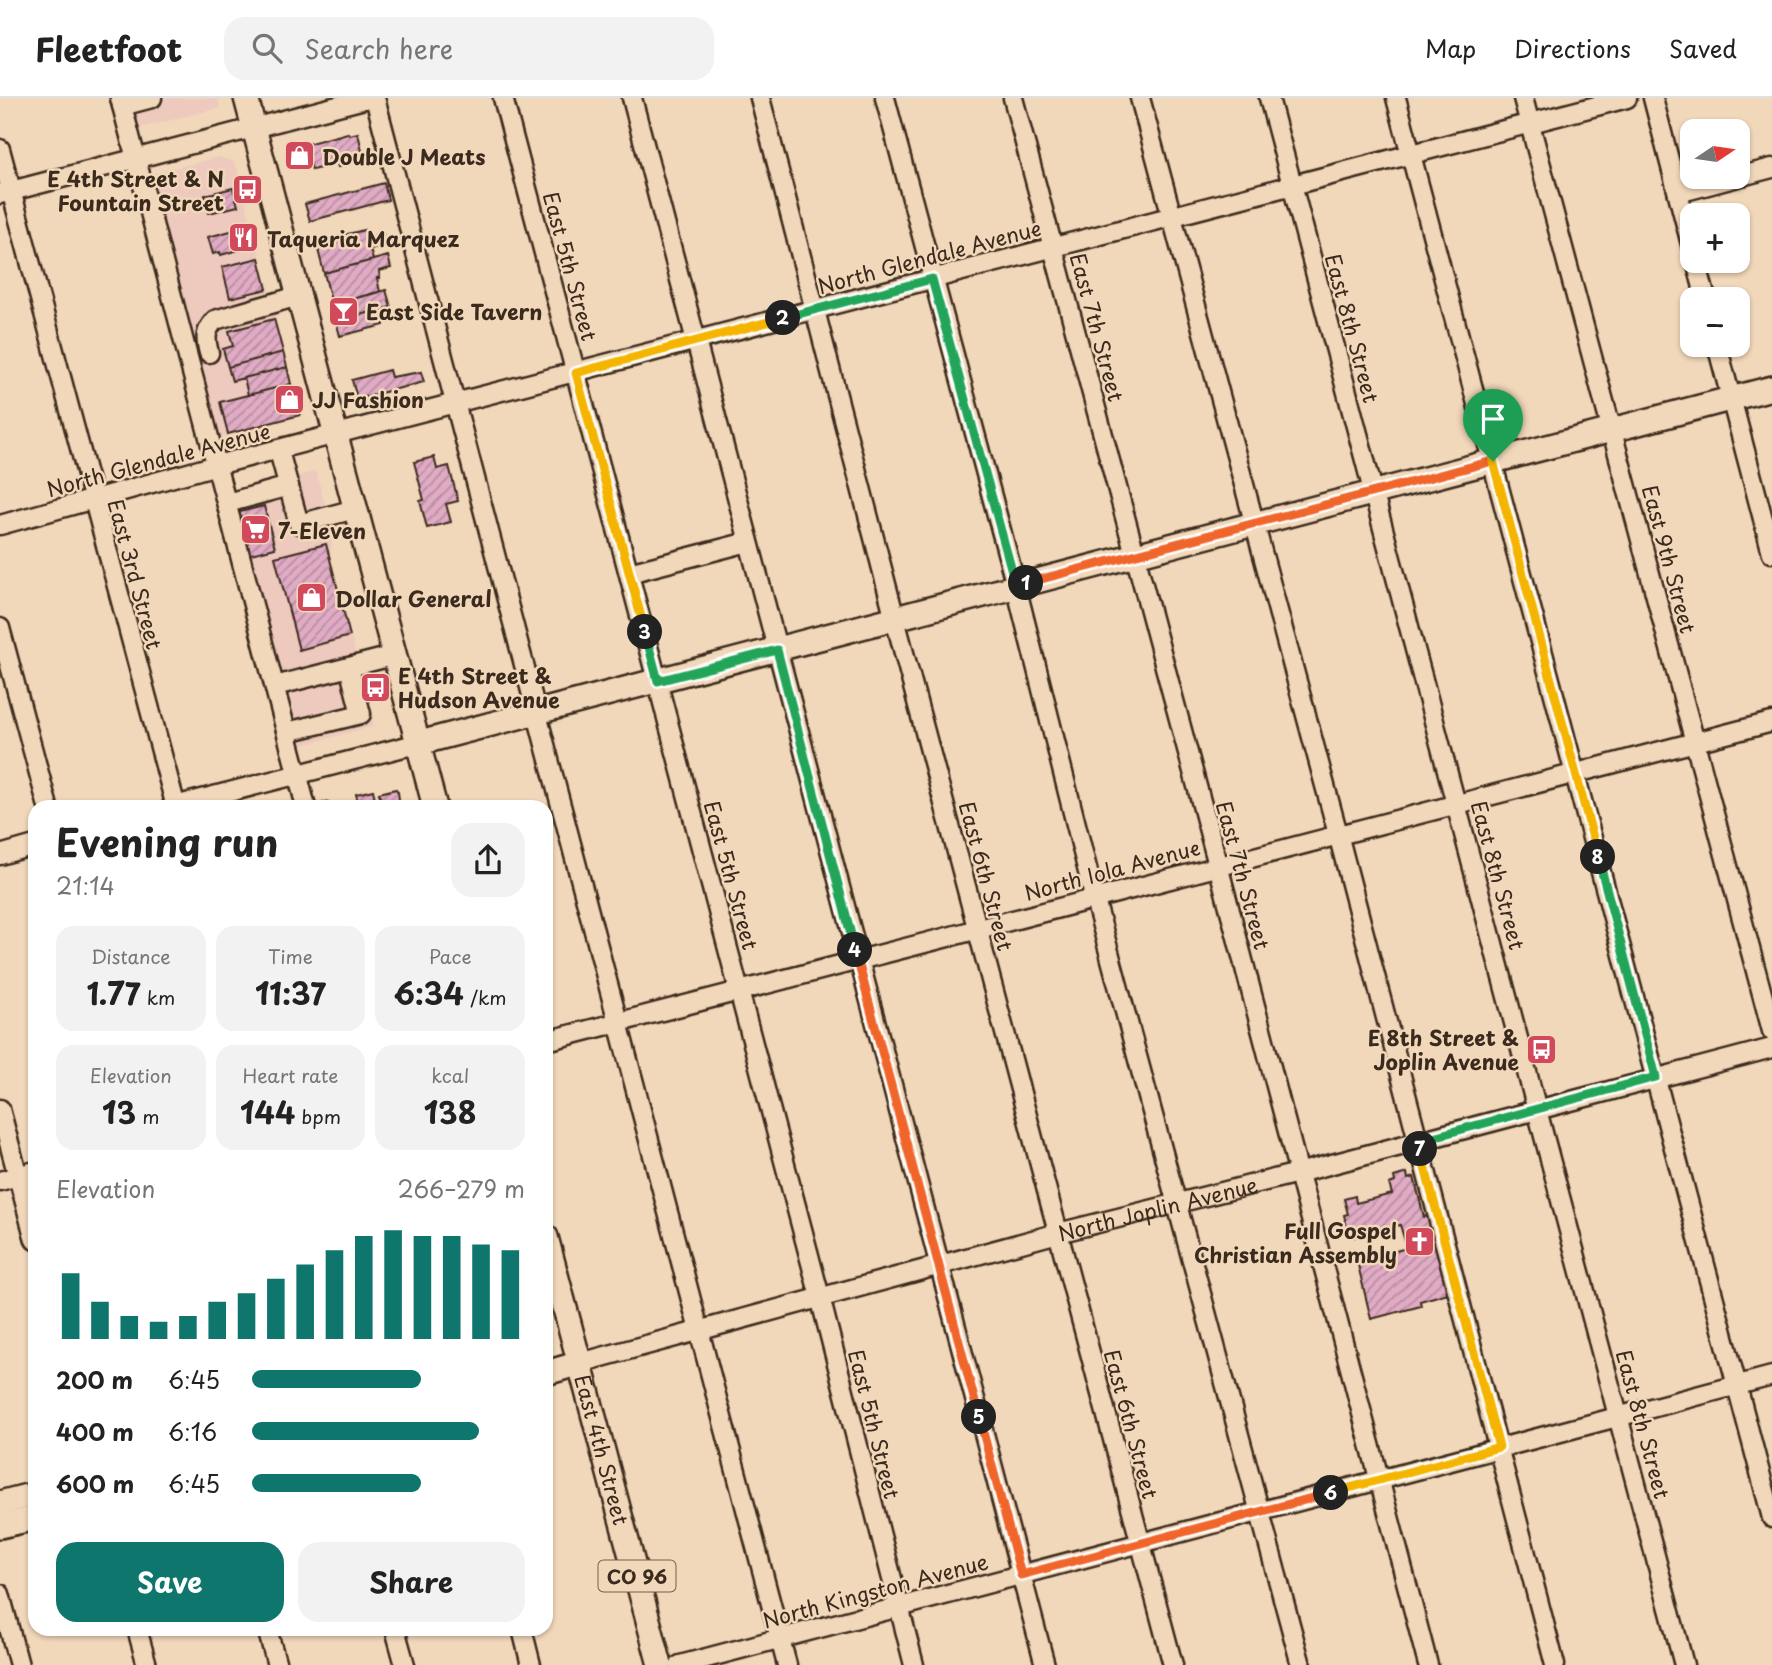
<!DOCTYPE html>
<meta charset="utf-8">
<style>
:root{--surface:#fff;--page:#f2f2f2;--text:#222;--muted:#767676;--line:#e0e0e0;--accent:#0f766e}
body{margin:0;font-family:"Playpen Sans",sans-serif;background:var(--page);color:var(--text);height:100vh;display:flex;flex-direction:column;font-size:26px;white-space:nowrap}
*{box-sizing:border-box;margin:0}
p{font-size:23px;color:var(--muted)}
.icon{flex:none;width:38px;height:38px;fill:none;stroke:currentColor;stroke-width:2;stroke-linecap:round;stroke-linejoin:round}
.map{position:relative;flex:1;overflow:hidden}
.drawer{position:absolute;left:28px;top:702px;width:525px;height:836px;display:flex;flex-direction:column;background:var(--surface);border-radius:21px;box-shadow:0 2px 5px #0004}
.drawer>*{flex:none}
.needle{width:46px;rotate:77deg}
.controls{position:absolute;left:1680px;top:21px;display:grid;gap:14px}
.controls a{display:grid;place-items:center;width:70px;height:70px;border-radius:14px;background:var(--surface);box-shadow:0 2px 5px #0004;font-size:35px}
.pin{position:absolute;display:grid;place-items:center;width:60px;height:60px;color:#fff;margin:-72px -30px;border-radius:50% 50% 50% 0;rotate:-45deg;box-shadow:0 0 7px #0007}
.pin .icon{rotate:45deg}
.km{position:absolute;width:35px;height:35px;margin:-18px;border-radius:50%;background:#222;color:#fff;font-size:19px;line-height:35px;text-align:center}
.round{display:grid;place-items:center;flex:none;width:74px;height:74px;border-radius:21px;background:var(--page)}
.headline{display:flex;align-items:center;justify-content:space-between;height:119px;padding:0 28px}
h1{font-size:38px;font-weight:700;line-height:52px}
.figures{display:grid;grid-template-columns:repeat(3,1fr);gap:10px;height:119px;padding:7px 28px}
.figures div{display:grid;align-content:center;border-radius:18px;background:var(--page);text-align:center}
.figures b{font-size:30px;font-weight:700}
.figures small{font-size:19px;font-weight:400}
.figures p{font-size:19px}
.chart{height:196px;padding:14px 28px}
.chart p{display:flex;justify-content:space-between}
.chart svg{width:100%;height:126px;margin-top:7px;stroke:var(--accent);stroke-width:6}
.primary-button{display:flex;gap:14px;margin-top:auto;padding:14px 28px}
.primary-button a{flex:1;height:80px;border-radius:21px;background:var(--accent);color:#fff;font-size:28px;font-weight:700;line-height:80px;text-align:center}
.primary-button a+a{background:var(--page);color:var(--text)}
ul{padding:0 28px;list-style:none;font-size:23px}
li{display:grid;grid-template-columns:112px 84px 1fr;align-items:center;height:52px}
li i{height:18px;border-radius:9px;background:var(--accent)}
header{display:flex;align-items:center;gap:42px;box-sizing:border-box;height:98px;padding:0 35px;background:var(--surface);border-bottom:2px solid var(--line)}
header strong{font-size:33px}
nav{display:flex;gap:38px;margin-inline-start:auto;font-size:24px}
.search{width:490px;height:63px;background:var(--page);display:flex;align-items:center;gap:18px;box-sizing:border-box;padding:0 24px;border-radius:21px;color:var(--muted);font-size:26px}
.map>svg:first-child{display:block}
.built{fill:#edcabd}
.building{fill:url(#building-hatch);stroke:#3b2a1e;stroke-width:2}
.lines{fill:none;stroke-linecap:round;stroke-linejoin:round}
.minor-casing{stroke:#3b2a1e;stroke-width:23}
.major-casing{stroke:#3b2a1e;stroke-width:28}
.minor{stroke:#f2d8ba;stroke-width:18}
.major{stroke:#f2d8ba;stroke-width:23}
.split-1-casing{stroke:#fff;stroke-width:14}
.split-2-casing{stroke:#fff;stroke-width:14}
.split-3-casing{stroke:#fff;stroke-width:14}
.split-4-casing{stroke:#fff;stroke-width:14}
.split-5-casing{stroke:#fff;stroke-width:14}
.split-6-casing{stroke:#fff;stroke-width:14}
.split-7-casing{stroke:#fff;stroke-width:14}
.split-8-casing{stroke:#fff;stroke-width:14}
.split-9-casing{stroke:#fff;stroke-width:14}
.split-1{stroke:#f0652b;stroke-width:9}
.split-2{stroke:#22a559;stroke-width:9}
.split-3{stroke:#f5b400;stroke-width:9}
.split-4{stroke:#22a559;stroke-width:9}
.split-5{stroke:#f0652b;stroke-width:9}
.split-6{stroke:#f0652b;stroke-width:9}
.split-7{stroke:#f5b400;stroke-width:9}
.split-8{stroke:#22a559;stroke-width:9}
.split-9{stroke:#f5b400;stroke-width:9}
.labels{text-anchor:middle;dominant-baseline:central;stroke-width:5;stroke-linejoin:round;paint-order:stroke}
.shield{fill:#f2d8ba;stroke:#725e4d;stroke-width:2}
.shield-label{font-size:19px;font-weight:bold;fill:#3b2a1e}
.poi-label{font-size:21px;font-weight:bold;fill:#3b2a1e;stroke:#f2d8ba;text-anchor:start}
.street-label{font-size:21px;fill:#3b2a1e;stroke:#f2d8ba}
</style>
<header>
<strong>Fleetfoot</strong>
<div class="search"><svg class="icon" aria-label="search" viewBox="0 0 24 24"><circle cx="10" cy="10" r="6"/><path d="M15 15l6 6"/></svg>Search here</div>
<nav><a>Map</a><a>Directions</a><a>Saved</a></nav>
</header>
<div class="map">
<svg width="1772" height="1567" viewBox="0 0 1772 1567">
<defs>
<pattern id="building-hatch" width="6" height="6" patternUnits="userSpaceOnUse" patternTransform="scale(1.75)"><rect width="6" height="6" fill="#e0abc4"/><path d="M-1 1l2-2M0 6l6-6M5 7l2-2" fill="none" stroke="#b78b9f"/></pattern>
</defs>
<rect width="100%" height="100%" fill="#f2d8ba"/>
<filter id="ink" filterUnits="userSpaceOnUse"><feTurbulence type="fractalNoise" baseFrequency=".0143" numOctaves="2"/><feDisplacementMap in="SourceGraphic" scale="14" xChannelSelector="R" yChannelSelector="G"/><feConvolveMatrix kernelMatrix="1 2 1 2 8 2 1 2 1" color-interpolation-filters="sRGB"/></filter>
<g filter="url(#ink)">
<path class="built" d="M123 0H218L220 10 131 32Z
M219 59 234 64 237 69 300 317 213 342 143 78Z
M316 373 333 439 330 456 374 628 284 652 217 399Z"/>
<path class="building" d="M348 35 349 37 358 35 364 62 338 69 335 60 331 61 332 67 312 72 310 64 295 68 292 54 295 49Z
M384 85 388 102 310 123 305 106Z
M233 90 238 108 209 115 205 97Z
M250 128 255 147 221 157 220 154 213 156 208 139Z
M364 132 366 140 383 135 385 147 370 151 373 162 324 175 316 144Z
M388 158 391 170 379 173 380 180H377L380 194 332 206 324 175Z
M259 160 267 191 230 200 222 169Z
M386 192 391 209 336 223 332 206Z
M380 212 381 215 390 213 392 222 384 224V227L340 238 336 223Z
M274 221 283 254 228 269 223 251 233 248 229 233Z
M283 254 287 269 232 283 228 269Z
M287 269 291 286 248 297 244 280Z
M389 272 391 279 421 274 424 284 357 301 352 282Z
M291 286 300 317 228 336 220 304Z
M434 359 437 371 449 368 458 403 446 406 451 424 427 430 420 403 424 402 414 364Z
M264 408 275 450 247 457 236 415Z
M326 446 350 538 299 552 275 459Z
M396 691 398 694 400 709H382L379 695Z
M373 692 377 709H359L356 696Z
M328 704 331 709H315V707Z
M1407 1075 1408 1081 1414 1079 1424 1119 1428 1118 1448 1195 1420 1203 1421 1208 1371 1221 1357 1163 1407 1150 1400 1127 1354 1139 1352 1131 1348 1132 1346 1125 1344 1117 1348 1116 1344 1101 1355 1098 1356 1105 1392 1096 1389 1086 1395 1084 1394 1079Z"/>
<g class="lines">
<defs>
<g id="minor">
<path d="M120 0 306 709"/>
<path d="M375 0 787 1567"/>
<path d="M503 0 820 1199 914 1567"/>
<path d="M632 0 1045 1567"/>
<path d="M760 0 895 521 1173 1567"/>
<path d="M885 0 1016 488 1095 802 1301 1567"/>
<path d="M1013 0 1218 767 1428 1567"/>
<path d="M1140 0 1338 736 1555 1567"/>
<path d="M1269 0 1684 1567"/>
<path d="M1396 0 1772 1420"/>
<path d="M1523 0 1772 933"/>
<path d="M1653 0 1692 150"/>
<path d="M122 8 152 0"/>
<path d="M0 51 176 709"/>
<path d="M1678 95 1772 70"/>
<path d="M0 96 368 0"/>
<path d="M1696 163 1706 201"/>
<path d="M1717 247 1772 455"/>
<path d="M209 255C205 240 205 233 215 222L298 198"/>
<path d="M279 353 299 426 355 411"/>
<path d="M227 405 289 388"/>
<path d="M0 427 217 367 1627 0"/>
<path d="M629 475 748 444"/>
<path d="M0 530 48 709"/>
<path d="M275 588 396 557"/>
<path d="M287 634 361 616 349 569"/>
<path d="M171 709 427 643"/>
<path d="M0 757 35 747"/>
<path d="M546 943C955 838 1363 730 1772 624"/>
<path d="M0 1011 35 1142"/>
<path d="M0 1083 35 1073"/>
<path id="s1" d="M580 1265 1058 1135 1298 1075 1772 950"/>
<path d="M0 1496 19 1567"/>
<path d="M137 1531 147 1567"/>
<path d="M267 1531 277 1567"/>
<path d="M395 1531 405 1567"/>
<path d="M522 1531 531 1567"/>
<path d="M680 1567 1772 1278"/>
</g>
<g id="major">
<path d="M246 0C307 237 374 472 435 709"/>
<path d="M427 643 1772 290"/>
<path id="s2" d="M546 1139 660 1567"/>
<path d="M546 1275 580 1265"/>
<path d="M0 1405 35 1396"/>
<path d="M0 1428 35 1420"/>
</g>
</defs>
<use href="#minor" class="minor-casing"/>
<use href="#major" class="major-casing"/>
<use href="#minor" class="minor"/>
<use href="#major" class="major"/>
</g>
</g>
<g class="lines" filter="url(#ink)">
<defs>
<path id="split-1" d="M1026 485 1493 363"/>
<path id="split-2" d="M783 220 932 181 1016 488 1026 485"/>
<path id="split-3" d="M645 534 576 275 783 220"/>
<path id="split-4" d="M645 534 658 583 777 552 855 852"/>
<path id="split-5" d="M855 852 979 1319"/>
<path id="split-6" d="M979 1319 1021 1477 1331 1395"/>
<path id="split-7" d="M1331 1395 1499 1349 1420 1051"/>
<path id="split-8" d="M1420 1051 1418 1043 1656 979 1598 759"/>
<path id="split-9" d="M1493 363 1598 759"/>
</defs>
<use href="#split-1" class="split-1-casing"/>
<use href="#split-2" class="split-2-casing"/>
<use href="#split-3" class="split-3-casing"/>
<use href="#split-4" class="split-4-casing"/>
<use href="#split-5" class="split-5-casing"/>
<use href="#split-6" class="split-6-casing"/>
<use href="#split-7" class="split-7-casing"/>
<use href="#split-8" class="split-8-casing"/>
<use href="#split-9" class="split-9-casing"/>
<use href="#split-1" class="split-1"/>
<use href="#split-2" class="split-2"/>
<use href="#split-3" class="split-3"/>
<use href="#split-4" class="split-4"/>
<use href="#split-5" class="split-5"/>
<use href="#split-6" class="split-6"/>
<use href="#split-7" class="split-7"/>
<use href="#split-8" class="split-8"/>
<use href="#split-9" class="split-9"/>
</g>
<defs>
<symbol id="shop-square" viewBox="-11 -11 22 22"><rect x="-9" y="-9" width="18" height="18" rx="4" fill="#d1495b" stroke="#f2d8ba"/><path d="M-5-2.5h2.3a2.7 3.5 0 0 1 5.4 0H5L5.5 6h-11ZM-1.5-2.5h3a1.5 2.3 0 0 0-3 0Z" fill="#fff"/></symbol>
<symbol id="bus-square" viewBox="-11 -11 22 22"><rect x="-9" y="-9" width="18" height="18" rx="4" fill="#d1495b" stroke="#f2d8ba"/><path d="M-5-6H5V4H4V6H2V4H-2V6H-4V4H-5ZM-3.5-4V0h7V-4ZM-3.5 1.2v1.5H-2V1.2ZM2 1.2v1.5H3.5V1.2Z" fill="#fff"/></symbol>
<symbol id="restaurant-square" viewBox="-11 -11 22 22"><rect x="-9" y="-9" width="18" height="18" rx="4" fill="#d1495b" stroke="#f2d8ba"/><path d="M-5-6h1v4h1v-4h1v4h1v-4h1v5L-1.5 .5V6h-2V.5L-5-1ZM5-6V6H3V1.5H1.5Q1.5-4 5-6Z" fill="#fff"/></symbol>
<symbol id="bar-square" viewBox="-11 -11 22 22"><rect x="-9" y="-9" width="18" height="18" rx="4" fill="#d1495b" stroke="#f2d8ba"/><path d="M-6-5H6L.8 .8V4.5H3.5V6h-7V4.5H-.8V.8Z" fill="#fff"/></symbol>
<symbol id="supermarket-square" viewBox="-11 -11 22 22"><rect x="-9" y="-9" width="18" height="18" rx="4" fill="#d1495b" stroke="#f2d8ba"/><path d="M-6-5.5h2.5l.6 2H6L4.5 2H-2.5L-4.4-4H-6ZM-1.5 3.2a1.3 1.3 0 1 0 .1 0ZM3 3.2a1.3 1.3 0 1 0 .1 0Z" fill="#fff"/></symbol>
<symbol id="church-square" viewBox="-11 -11 22 22"><rect x="-9" y="-9" width="18" height="18" rx="4" fill="#d1495b" stroke="#f2d8ba"/><path d="M-1.2-6h2.4v3.5h3.3v2.4h-3.3V6h-2.4V-.1h-3.3v-2.4h3.3Z" fill="#fff"/></symbol>
</defs>
<g fill-rule="evenodd">
<use href="#shop-square" x="282" y="40" width="35" height="35"/>
<use href="#bus-square" x="230" y="74" width="35" height="35"/>
<use href="#restaurant-square" x="226" y="122" width="35" height="35"/>
<use href="#bar-square" x="326" y="196" width="35" height="35"/>
<use href="#shop-square" x="272" y="284" width="35" height="35"/>
<use href="#supermarket-square" x="238" y="414" width="35" height="35"/>
<use href="#shop-square" x="294" y="482" width="35" height="35"/>
<use href="#bus-square" x="358" y="572" width="35" height="35"/>
<use href="#bus-square" x="1524" y="934" width="35" height="35"/>
<use href="#church-square" x="1402" y="1126" width="35" height="35"/>
</g>
<g class="labels">
<rect class="shield" x="598.5" y="1462.5" width="77" height="31" rx="5"/>
<g class="shield-label">
<text x="637" y="1478">CO 96</text>
</g>
<g class="poi-label">
<text x="322" y="58">Double J Meats</text>
<text x="224" y="80" text-anchor="end">E 4th Street &amp; N<tspan x="224" dy="24">Fountain Street</tspan></text>
<text x="267" y="140">Taqueria Marquez</text>
<text x="366" y="213">East Side Tavern</text>
<text x="312" y="301">JJ Fashion</text>
<text x="278" y="432">7-Eleven</text>
<text x="335" y="500">Dollar General</text>
<text x="398" y="577">E 4th Street &amp;<tspan x="398" dy="24">Hudson Avenue</tspan></text>
<text x="1519" y="939" text-anchor="end">E 8th Street &amp;<tspan x="1519" dy="24">Joplin Avenue</tspan></text>
<text x="1397" y="1132" text-anchor="end">Full Gospel<tspan x="1397" dy="24">Christian Assembly</tspan></text>
</g>
<g class="street-label">
<text transform="translate(929 158) rotate(-15)">North Glendale Avenue</text>
<text transform="translate(571 168) rotate(75)">East 5th Street</text>
<text transform="translate(1098 229) rotate(75)">East 7th Street</text>
<text transform="translate(1353 230) rotate(75)">East 8th Street</text>
<text transform="translate(158 361) rotate(-15)">North Glendale Avenue</text>
<text transform="translate(1670 461) rotate(75)">East 9th Street</text>
<text transform="translate(136 476) rotate(75)">East 3rd Street</text>
<text transform="translate(1112 771) rotate(-15)">North Iola Avenue</text>
<text transform="translate(732 777) rotate(75)">East 5th Street</text>
<text transform="translate(1244 777) rotate(75)">East 7th Street</text>
<text transform="translate(1499 777) rotate(75)">East 8th Street</text>
<text transform="translate(987 778) rotate(75)">East 6th Street</text>
<text stroke="none"><textPath href="#s1" startOffset="598">North Joplin Avenue</textPath></text>
<text transform="translate(875 1326) rotate(76)">East 5th Street</text>
<text transform="translate(1132 1326) rotate(75)">East 6th Street</text>
<text transform="translate(1644 1326) rotate(75)">East 8th Street</text>
<text stroke="none"><textPath href="#s2" startOffset="220">East 4th Street</textPath></text>
<text transform="translate(875 1492) rotate(-15)">North Kingston Avenue</text>
</g>
</g>
</svg>
<div class="controls">
<a><svg class="needle" viewBox="-14 -14 28 28"><path d="M0-13l5 13h-10z" fill="#e53935"/><path d="M0 13l5-13h-10z" fill="#767676"/></svg></a>
<a>+</a>
<a>−</a>
</div>
<div class="pin" style="left:1493px;top:363px;background:#1e9e55"><svg class="icon" aria-label="arrive" viewBox="0 0 24 24"><path d="M6 21V4h12l-3 4 3 4H6"/></svg></div>
<b class="km" style="left:1026px;top:485px">1</b>
<b class="km" style="left:783px;top:220px">2</b>
<b class="km" style="left:645px;top:534px">3</b>
<b class="km" style="left:855px;top:852px">4</b>
<b class="km" style="left:979px;top:1319px">5</b>
<b class="km" style="left:1331px;top:1395px">6</b>
<b class="km" style="left:1420px;top:1051px">7</b>
<b class="km" style="left:1598px;top:759px">8</b>
<section class="drawer">
<div class="headline"><div><h1>Evening run</h1><p>21:14</p></div><a class="round"><svg class="icon" aria-label="share" viewBox="0 0 24 24"><path d="M12 15V3M7 8l5-5 5 5M5 13v7h14v-7"/></svg></a></div>
<div class="figures">
<div><p>Distance</p><b>1.77<small> km</small></b></div>
<div><p>Time</p><b>11:37</b></div>
<div><p>Pace</p><b>6:34<small> /km</small></b></div>
</div>
<div class="figures">
<div><p>Elevation</p><b>13<small> m</small></b></div>
<div><p>Heart rate</p><b>144<small> bpm</small></b></div>
<div><p>kcal</p><b>138</b></div>
</div>
<div class="chart"><p><span>Elevation</span>266–279 m</p>
<svg viewBox="0 0 160 44" preserveAspectRatio="none"><path d="M5 44V21M15 44V31M25 44V36M35 44V38M45 44V36M55 44V31M65 44V28M75 44V23M85 44V18M95 44V13M105 44V8M115 44V6M125 44V8M135 44V8M145 44V11M155 44V13"/></svg>
</div>
<ul>
<li><b>200 m</b>6:45<i style="width:62%"></i></li>
<li><b>400 m</b>6:16<i style="width:83%"></i></li>
<li><b>600 m</b>6:45<i style="width:62%"></i></li>
</ul>
<div class="primary-button"><a>Save</a><a>Share</a></div>
</section>
</div>
